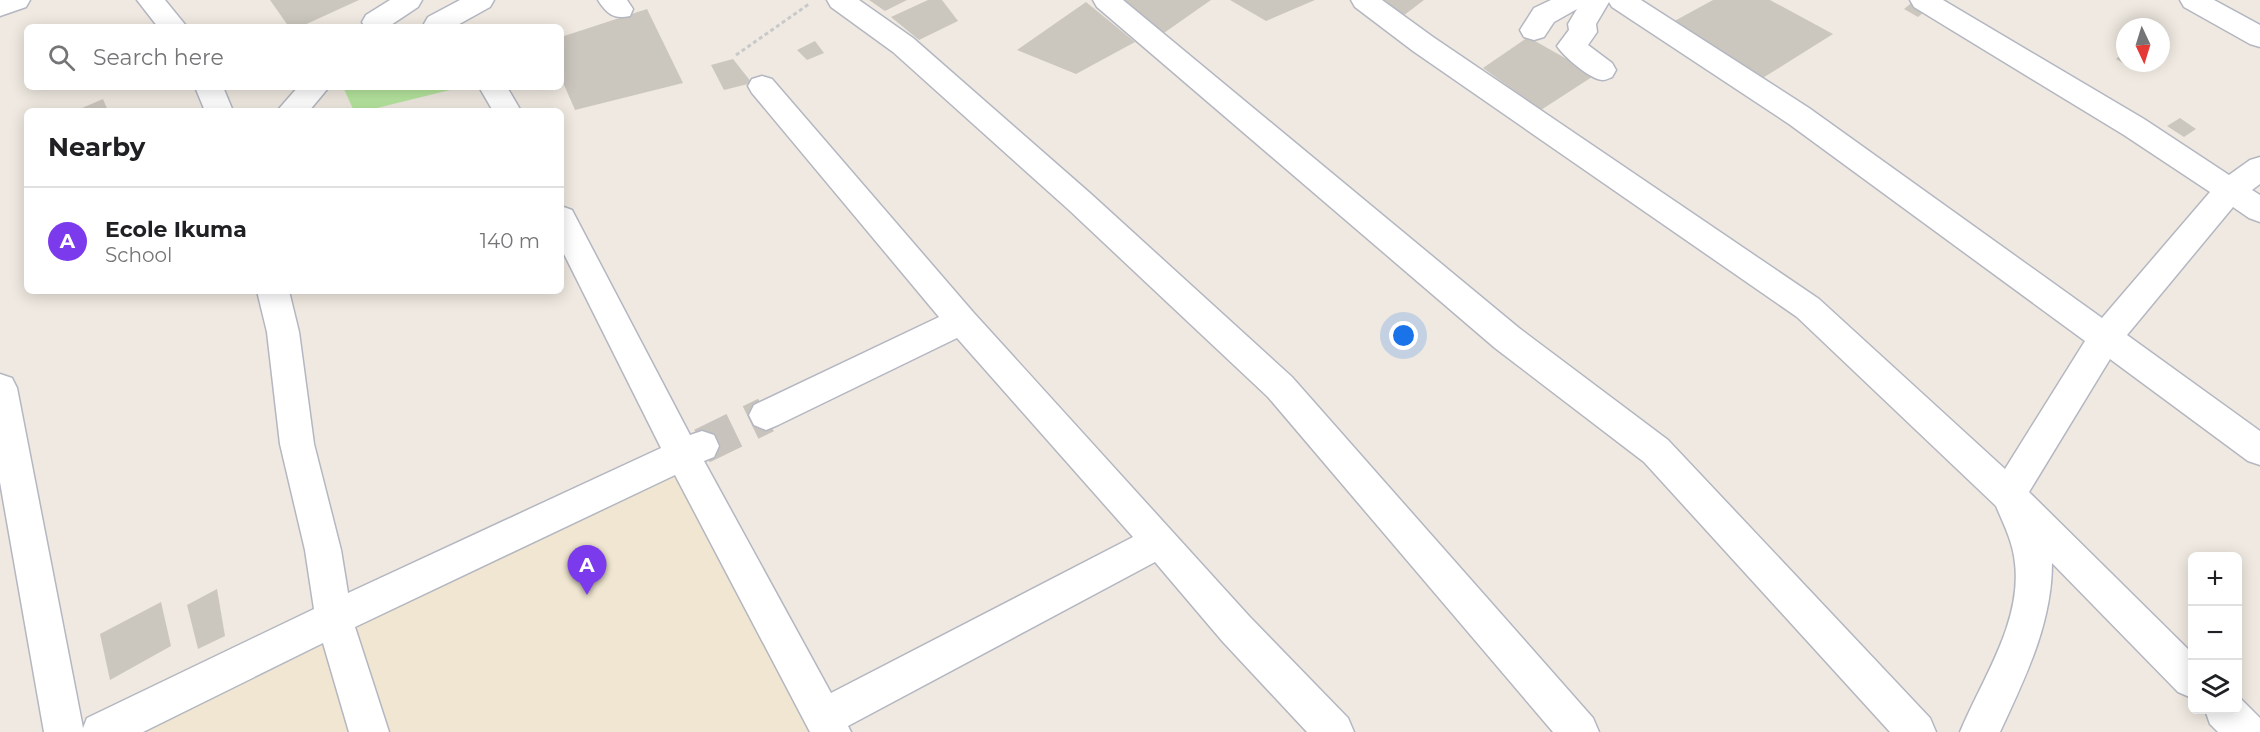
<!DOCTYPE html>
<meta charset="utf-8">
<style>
:root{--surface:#fff;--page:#f2f2f2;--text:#202124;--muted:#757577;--line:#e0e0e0;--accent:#7c3aed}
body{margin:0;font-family:Montserrat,sans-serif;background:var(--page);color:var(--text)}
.controls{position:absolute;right:18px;bottom:18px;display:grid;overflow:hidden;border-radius:9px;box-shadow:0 3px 15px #0003}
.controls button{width:54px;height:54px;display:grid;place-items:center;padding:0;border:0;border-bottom:2px solid var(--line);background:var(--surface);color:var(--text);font:30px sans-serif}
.compass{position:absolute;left:2116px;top:18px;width:54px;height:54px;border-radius:50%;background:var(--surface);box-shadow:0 3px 15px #0003;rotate:176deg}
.you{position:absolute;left:1404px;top:336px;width:21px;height:21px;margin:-15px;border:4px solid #fff;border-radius:50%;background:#1a73e8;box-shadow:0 0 0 9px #1a73e833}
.badge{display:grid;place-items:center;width:39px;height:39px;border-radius:50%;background:var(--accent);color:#fff;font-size:20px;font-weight:700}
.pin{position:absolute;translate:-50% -50px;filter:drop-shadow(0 2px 3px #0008)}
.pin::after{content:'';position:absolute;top:32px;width:21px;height:18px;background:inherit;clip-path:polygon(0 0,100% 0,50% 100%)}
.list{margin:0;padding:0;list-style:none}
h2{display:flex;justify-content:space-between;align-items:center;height:78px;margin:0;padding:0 24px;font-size:26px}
h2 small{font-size:20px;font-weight:400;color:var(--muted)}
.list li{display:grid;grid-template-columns:39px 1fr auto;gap:18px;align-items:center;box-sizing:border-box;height:108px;padding:0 24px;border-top:2px solid var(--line)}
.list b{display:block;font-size:22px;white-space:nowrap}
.list p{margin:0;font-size:20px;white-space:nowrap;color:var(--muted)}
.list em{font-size:20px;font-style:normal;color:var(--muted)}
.icon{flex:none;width:33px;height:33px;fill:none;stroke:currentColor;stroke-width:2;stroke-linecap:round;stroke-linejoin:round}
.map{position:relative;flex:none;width:2260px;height:732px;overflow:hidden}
.search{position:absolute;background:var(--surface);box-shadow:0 3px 15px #0003;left:24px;top:24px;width:540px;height:66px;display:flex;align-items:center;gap:15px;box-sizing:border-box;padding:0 21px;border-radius:9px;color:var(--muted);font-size:22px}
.panel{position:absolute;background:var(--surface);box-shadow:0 3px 15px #0003;left:24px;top:108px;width:540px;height:186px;border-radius:9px}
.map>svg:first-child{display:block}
</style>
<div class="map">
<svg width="2260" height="732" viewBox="0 0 2260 732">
<rect width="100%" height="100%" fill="#efe9e1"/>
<!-- education -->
<path fill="#f0e6d1" d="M692,458L842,732H124Z"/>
<!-- green -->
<path fill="#b6e59e" d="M343,87H462L365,111H354Z"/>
<!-- building -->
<g fill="#cbc7bf">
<path d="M270,0H359L300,27H289Z"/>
<path d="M869,0H907L885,11Z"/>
<path d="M928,0H942L958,21L919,40L891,17Z"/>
<path d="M1119,0H1211L1161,35Z"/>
<path d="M1230,0H1315L1266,21Z"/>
<path d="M1374,0H1424L1399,19Z"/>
<path d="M1713,0H1770L1833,34L1761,79L1669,24Z"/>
<path d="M1915,0H1920L1931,6L1918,17L1904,9Z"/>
<path d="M1086,2L1135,42L1076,74L1017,50Z"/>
<path d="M647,9L683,83L575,110L561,78V37Z"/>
<path d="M1528,37L1595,75L1541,110L1483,68Z"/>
<path d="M815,41L824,53L807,60L797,50Z"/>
<path d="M2125,51V63H2139L2133,69L2116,59Z"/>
<path d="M733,59L752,83L724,90L711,65Z"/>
<path d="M103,99L108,111H75Z"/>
<path d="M2180,118L2196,129L2184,137L2167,126Z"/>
<path d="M217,589L225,636L198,649L187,605Z"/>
<path d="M161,602L171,646L110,680L100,634Z"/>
</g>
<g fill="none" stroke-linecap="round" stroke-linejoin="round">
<!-- minor-tunnel -->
<path stroke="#c8c4bd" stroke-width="36" stroke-dasharray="36 18" stroke-linecap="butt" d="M702,446L766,415"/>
<defs>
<g id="minor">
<path d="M0,0H30L26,7L0,16Z"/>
<path d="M137,0H165L187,27H158Z"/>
<path d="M390,0H422L418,7L388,27H365L362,22L366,15Z"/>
<path d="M460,0H494L490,7L454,27H426L424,24L428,17Z"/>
<path d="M598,0H627L633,9L630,16C614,20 606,13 598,0Z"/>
<path d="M827,0H859L913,38L1091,194L1292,377L1593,718L1599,732H1553L1268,397L1069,210L893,52L831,7Z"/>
<path d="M1093,0H1123L1519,328L1668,440L1930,718L1936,732H1890L1644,462L1495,348L1097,7Z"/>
<path d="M1351,0H1382L1433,37L1819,299L2005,469L2085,341L1789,124L1612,7L1609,2L1596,24L1597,32L1588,45L1612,63L1616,70L1612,77C1609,78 1606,80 1603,80C1591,80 1563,56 1557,46L1569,30L1568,24L1577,9L1554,22L1544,37L1534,40L1524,37L1520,30L1534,8L1551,0H1641L1809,108L2102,318L2210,192L2124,135L1914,7L1910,0H1943L2144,119L2229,175L2250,160L2260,157V184L2252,190L2260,195V222L2249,218L2233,207L2127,335L2260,431V465L2248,461L2110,359L2029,492L2192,653V698L2178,692L2052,563C2052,624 2025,678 2000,732H1960C1982,679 2022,622 2015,563C2013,542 2004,525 1996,506L1797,317L1413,51L1355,7Z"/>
<path d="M2180,0H2214L2260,25V47L2250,44L2184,7Z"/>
<path d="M762,76L772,79L973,312L1249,616L1348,718L1354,732H1307L1223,642L1155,562L848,726L851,732H810L675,475L355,627L389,732H349L323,643L143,732H44L0,482V374L12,378L17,388L83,728L87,718L314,609L305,550L280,444L267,332L257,291H289L299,332L314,444L341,550L348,593L661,448L561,248V206L572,210L690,435L702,431L714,435L719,446L714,457L704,461L831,693L1133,537L957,338L778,425L766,430L754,425L749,415L754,405L939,317L752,93L748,86L752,79Z"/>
<path d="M195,87H223L233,111H205Z"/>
<path d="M298,87H329L309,111H277Z"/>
<path d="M479,87H507L521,111H493Z"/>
<path d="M2238,696L2260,718V732H2218L2210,724L2205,710H2238Z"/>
</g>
</defs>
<!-- minor casing -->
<use href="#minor" stroke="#b4b7c1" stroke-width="3"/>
<!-- path -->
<path stroke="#c9c9c9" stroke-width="3" stroke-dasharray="4 3" stroke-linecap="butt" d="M736,55L809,4"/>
<!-- minor -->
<use href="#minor" fill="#fff" fill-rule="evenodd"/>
</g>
</svg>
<div class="controls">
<button>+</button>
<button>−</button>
<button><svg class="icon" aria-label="layers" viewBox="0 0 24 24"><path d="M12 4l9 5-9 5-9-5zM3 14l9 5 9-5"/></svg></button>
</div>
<svg class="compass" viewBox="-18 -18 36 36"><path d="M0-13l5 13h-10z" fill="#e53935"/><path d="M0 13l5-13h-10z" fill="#757577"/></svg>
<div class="you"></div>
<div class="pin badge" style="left:587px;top:595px">A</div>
<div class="search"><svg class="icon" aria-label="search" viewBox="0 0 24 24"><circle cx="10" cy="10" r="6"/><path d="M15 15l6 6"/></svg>Search here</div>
<section class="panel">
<h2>Nearby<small></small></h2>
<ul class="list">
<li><span class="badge">A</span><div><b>Ecole Ikuma</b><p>School</p></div><em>140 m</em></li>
</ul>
</section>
</div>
